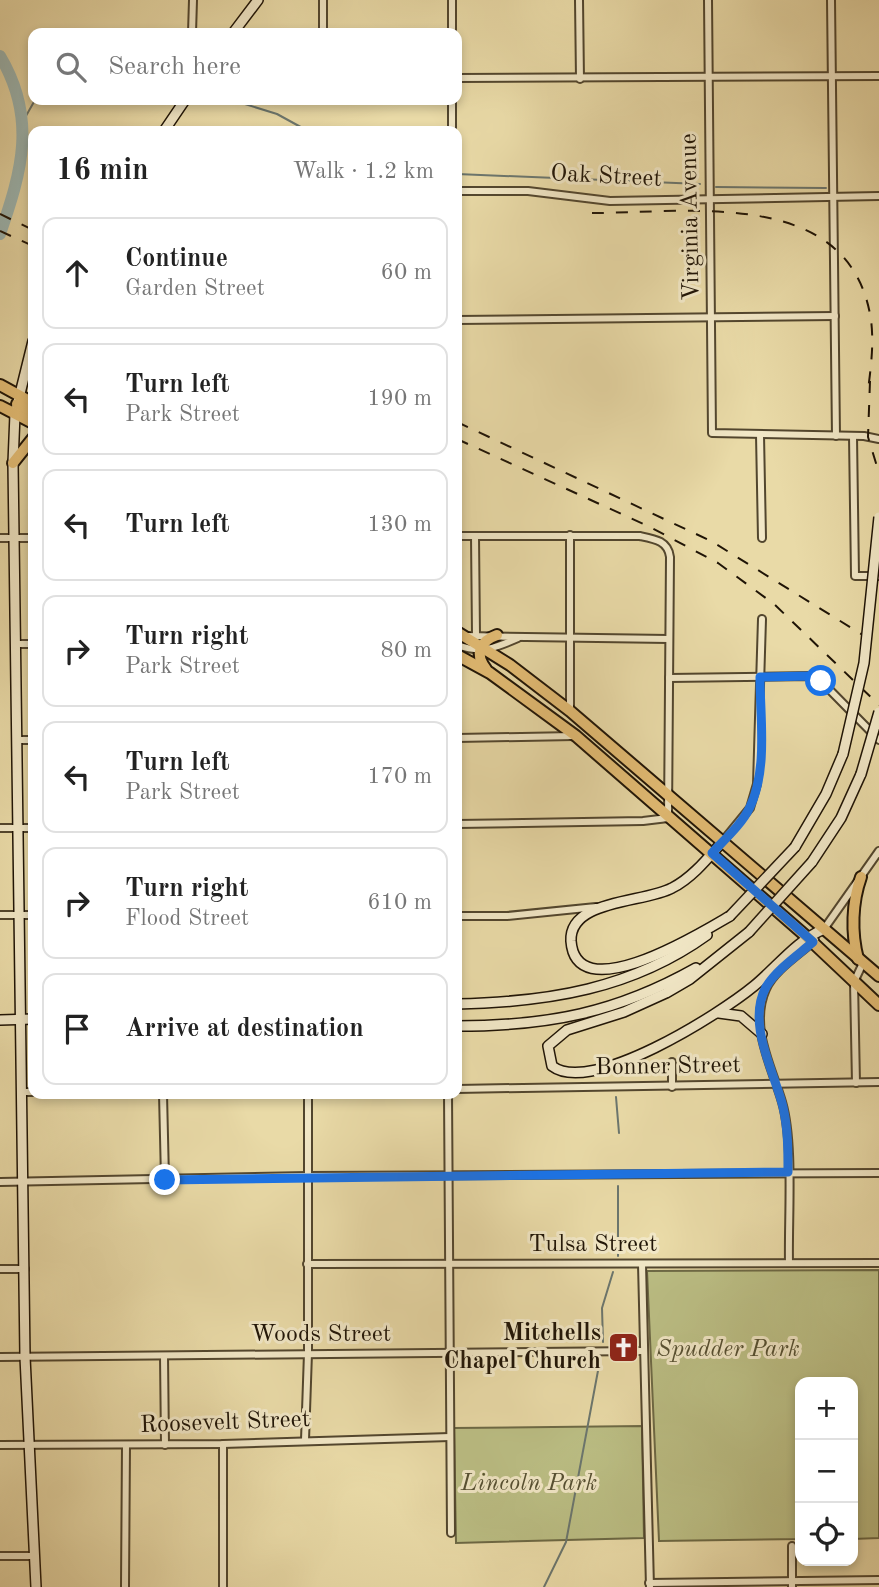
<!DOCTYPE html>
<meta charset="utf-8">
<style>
:root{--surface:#fff;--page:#f2f2f2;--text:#222;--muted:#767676;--line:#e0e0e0}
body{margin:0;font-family:"Old Standard TT",serif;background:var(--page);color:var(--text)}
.controls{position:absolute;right:21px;bottom:21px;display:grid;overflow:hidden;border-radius:14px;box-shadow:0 4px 10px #0003}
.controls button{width:63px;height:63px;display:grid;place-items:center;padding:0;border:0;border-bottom:2px solid var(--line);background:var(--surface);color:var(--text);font:35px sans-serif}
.stop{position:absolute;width:21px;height:21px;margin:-16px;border:5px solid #1a73e8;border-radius:50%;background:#fff}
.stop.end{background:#1a73e8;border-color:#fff;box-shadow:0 2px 7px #0008}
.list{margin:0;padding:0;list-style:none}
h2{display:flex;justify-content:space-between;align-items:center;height:91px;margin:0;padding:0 28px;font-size:30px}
h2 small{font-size:23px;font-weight:400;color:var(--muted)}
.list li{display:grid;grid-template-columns:46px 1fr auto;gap:21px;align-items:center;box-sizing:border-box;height:112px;margin:0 14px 14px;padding:0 14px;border:2px solid var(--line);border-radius:14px}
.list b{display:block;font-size:26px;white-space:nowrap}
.list p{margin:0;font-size:23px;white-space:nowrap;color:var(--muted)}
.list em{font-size:23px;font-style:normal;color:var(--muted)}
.icon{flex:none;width:38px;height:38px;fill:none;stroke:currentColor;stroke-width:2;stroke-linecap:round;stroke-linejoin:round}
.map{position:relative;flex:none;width:879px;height:1587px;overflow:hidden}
.search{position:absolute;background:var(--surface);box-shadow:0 4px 10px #0003;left:28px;top:28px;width:434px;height:77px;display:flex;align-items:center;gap:18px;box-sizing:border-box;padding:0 24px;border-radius:14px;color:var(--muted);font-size:26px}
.panel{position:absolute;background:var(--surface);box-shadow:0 4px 10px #0003;left:28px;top:126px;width:434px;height:973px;border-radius:14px}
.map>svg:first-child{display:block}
</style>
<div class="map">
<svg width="879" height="1587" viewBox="0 0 879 1587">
<rect width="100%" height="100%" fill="#e9daa7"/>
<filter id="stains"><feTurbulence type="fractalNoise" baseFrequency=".00286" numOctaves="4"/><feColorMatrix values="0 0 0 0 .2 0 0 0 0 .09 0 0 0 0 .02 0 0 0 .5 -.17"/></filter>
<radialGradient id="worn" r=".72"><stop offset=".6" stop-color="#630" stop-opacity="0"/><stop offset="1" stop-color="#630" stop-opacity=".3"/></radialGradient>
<!-- park -->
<g fill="#bbbe84" stroke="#6d6945" stroke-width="2">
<path d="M879,1270V1538L853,1539V1382H800V1539L659,1541L647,1271Z"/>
<path d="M642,1426L644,1538L456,1543L454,1428Z"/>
</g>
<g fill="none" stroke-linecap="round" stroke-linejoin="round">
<!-- stream -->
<g stroke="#6b766e" stroke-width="2">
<path d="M232,100L277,114L308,131"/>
<path d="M22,123L35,100"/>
<path d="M457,174L700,184"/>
<path d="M716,187L826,188"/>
<path d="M616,1097L619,1133"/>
<path d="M618,1256V1186"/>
<path d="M603,1342L602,1308L613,1272"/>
<path d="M544,1587L566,1542L600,1360"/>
</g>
<!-- river -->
<path stroke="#9db8b4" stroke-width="12" d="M0,56C37,118 22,171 0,234"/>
<defs>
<g id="street">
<path d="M323,0V33"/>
<path d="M579,0L580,79"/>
<path d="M708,0L712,433L864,436L879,439"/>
<path d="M831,0L836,436"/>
<path d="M192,33L193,0"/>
<path d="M452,33V0"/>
<path d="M457,78L879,76"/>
<path d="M452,100V131"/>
<path d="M457,191H528L610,201L879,196"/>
<path d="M457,320L835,316"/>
<path d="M760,435L762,538"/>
<path d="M853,436L855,576H879"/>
<path d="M457,536H640C655,539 668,541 670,557L668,818L643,821L457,824"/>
<path d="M475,536L476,635"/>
<path d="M0,538H33"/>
<path d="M465,636L669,639"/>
<path d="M17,644H33"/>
<path d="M457,645C482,654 495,648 518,638"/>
<path d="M669,678L811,676L821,681L879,740"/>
<path d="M570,711V535"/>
<path d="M457,738L574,736"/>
<path d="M17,740H33"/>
<path d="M0,828H33"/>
<path d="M723,841L750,808L757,784L762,619"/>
<path d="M0,915H33"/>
<path d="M457,916H507L596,907"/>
<path d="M824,929L879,851"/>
<path d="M672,1062V1087"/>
<path d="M856,1083L854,982L863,963"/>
<path d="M457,1089L879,1082"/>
<path d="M24,1092H33"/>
<path d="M163,1094L165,1179"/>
<path d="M448,1094L451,1533"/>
<path d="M0,1182L308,1176L879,1173"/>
<path d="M789,1263C788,1218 794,1143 782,1102C772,1067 749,1027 766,989C774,970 800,954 815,940"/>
<path d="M307,1264L879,1263"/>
<path d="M642,1264L650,1587"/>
<path d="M0,1269H25"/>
<path d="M164,1356L165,1445"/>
<path d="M0,1357L642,1351"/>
<path d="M305,1440L308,1353V1094"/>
<path d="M223,1444V1587"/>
<path d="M0,1445L223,1444L450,1437"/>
<path d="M0,1556H35"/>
<path d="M649,1583L879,1580"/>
<path d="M125,1587L126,1445"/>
<path d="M792,1587V1546"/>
</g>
<g id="secondary">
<path d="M233,33L258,0"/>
<path d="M164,131L185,100"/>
<path d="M33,341L15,414L13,463L25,1357L36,1587"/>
<path d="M723,841C708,858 692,878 672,888C645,903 569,899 571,941C576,1011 704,931 730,916"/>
<path d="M795,847L826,794L843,754"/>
<path d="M812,862L841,818L861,774"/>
<path d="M749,932L690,979L666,993L624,1012L567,1030L548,1046L552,1066C591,1096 720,1014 754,986C777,967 796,941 824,929"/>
<path d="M457,1004C548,1002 632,989 707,935"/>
<path d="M719,1013L741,1016L762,1034"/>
<path d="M0,1020L33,1019"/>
<path d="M457,1026C548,1026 616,1013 696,968"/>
</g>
<g id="primary">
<path d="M0,385L33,403"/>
<path d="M17,404L33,413"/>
<path d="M0,406L33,423"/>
<path d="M13,463L33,438"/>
<path d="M457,632L510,665L570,711L879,976"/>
<path d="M457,655L490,673L576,736L807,937L879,1005"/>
<path d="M486,669C474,654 480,641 497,635"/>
<path d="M858,959C851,933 852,902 861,877"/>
</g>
</defs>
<!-- street casing -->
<use href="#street" stroke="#52462e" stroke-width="10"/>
<!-- secondary casing -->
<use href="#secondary" stroke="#1f1406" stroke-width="12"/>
<!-- primary casing -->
<use href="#primary" stroke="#1f1406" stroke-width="14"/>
<!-- street -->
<use href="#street" stroke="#f1e7c6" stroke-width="6"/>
<!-- secondary -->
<use href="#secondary" stroke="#f1e7c6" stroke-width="9"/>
<!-- primary -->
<use href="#primary" stroke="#e4bd74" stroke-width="10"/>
<!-- rail -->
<g stroke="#1f1406" stroke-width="2" stroke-dasharray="12 12" stroke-linecap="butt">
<path d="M592,213C689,213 851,186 871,320C874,343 871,367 868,390"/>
<path d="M0,214L33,230"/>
<path d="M0,231L33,246"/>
<path d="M870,381L868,437L879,473"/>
<path d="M457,422L711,541L879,645"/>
<path d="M457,439L650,527L718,563L774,604L879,705"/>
</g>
<defs>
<g id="secondary-bridge">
<path d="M843,754L864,663L879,517"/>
<path d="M861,774L879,712"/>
<path d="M730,916L795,847"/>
<path d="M749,932L812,862"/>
</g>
</defs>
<!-- secondary-bridge casing -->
<use href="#secondary-bridge" stroke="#1f1406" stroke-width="12" stroke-linecap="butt"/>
<!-- secondary-bridge -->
<use href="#secondary-bridge" stroke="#f1e7c6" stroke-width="9"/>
</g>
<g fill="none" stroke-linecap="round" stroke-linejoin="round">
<!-- route -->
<path stroke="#1a73e8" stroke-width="9" d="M165,1180L788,1172C788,1150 788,1129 783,1107C775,1073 746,1024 766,987C776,970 798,955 813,942L712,853C725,839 742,824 750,807C768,769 760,717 760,677L811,676L821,681"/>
</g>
<!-- icons -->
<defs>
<symbol id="church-square" viewBox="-11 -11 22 22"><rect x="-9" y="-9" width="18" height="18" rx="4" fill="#8f2418" stroke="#f1e7c6"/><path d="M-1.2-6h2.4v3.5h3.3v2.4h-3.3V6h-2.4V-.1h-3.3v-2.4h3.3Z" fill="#fff"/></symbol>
</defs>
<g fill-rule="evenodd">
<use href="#church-square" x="606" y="1330" width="35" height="35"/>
</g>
<g text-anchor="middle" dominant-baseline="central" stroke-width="6" stroke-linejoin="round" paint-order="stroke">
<!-- street labels -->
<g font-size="24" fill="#1f1406" stroke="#f1e7c6">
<text transform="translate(606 177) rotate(3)">Oak Street</text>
<text transform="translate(691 217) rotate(-91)">Virginia Avenue</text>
<text transform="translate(668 1067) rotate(-1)">Bonner Street</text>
<text x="593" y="1245">Tulsa Street</text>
<text x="321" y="1335">Woods Street</text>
<text transform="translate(225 1423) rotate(-2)">Roosevelt Street</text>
</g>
<!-- poi labels -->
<g font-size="24" font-weight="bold" fill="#1f1406" stroke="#f1e7c6" text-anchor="end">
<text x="601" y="1334">Mitchells<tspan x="601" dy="28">Chapel Church</tspan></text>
</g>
<!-- park labels -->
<g font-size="24" font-style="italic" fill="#565032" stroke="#f1e7c6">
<text x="728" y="1350">Spudder Park</text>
<text x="529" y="1484">Lincoln Park</text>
</g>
</g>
<rect width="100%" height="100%" filter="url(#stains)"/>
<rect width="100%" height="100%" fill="url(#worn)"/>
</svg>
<div class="controls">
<button>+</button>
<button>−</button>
<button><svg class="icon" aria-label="locate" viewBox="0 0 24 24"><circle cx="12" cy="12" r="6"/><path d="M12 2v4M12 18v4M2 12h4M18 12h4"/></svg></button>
</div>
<div class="stop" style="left:821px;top:681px"></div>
<div class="stop end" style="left:165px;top:1180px"></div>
<div class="search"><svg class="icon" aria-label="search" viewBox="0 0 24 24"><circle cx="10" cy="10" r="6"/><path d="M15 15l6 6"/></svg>Search here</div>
<section class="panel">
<h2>16 min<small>Walk · 1.2 km</small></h2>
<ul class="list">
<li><svg class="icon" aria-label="ahead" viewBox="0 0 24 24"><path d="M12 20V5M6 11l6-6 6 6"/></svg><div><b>Continue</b><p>Garden Street</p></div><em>60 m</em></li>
<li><svg class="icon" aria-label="left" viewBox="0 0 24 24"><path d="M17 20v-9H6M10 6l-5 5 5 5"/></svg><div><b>Turn left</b><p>Park Street</p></div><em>190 m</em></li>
<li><svg class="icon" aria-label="left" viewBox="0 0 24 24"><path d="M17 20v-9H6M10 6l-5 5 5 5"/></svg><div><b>Turn left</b></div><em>130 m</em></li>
<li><svg class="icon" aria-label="right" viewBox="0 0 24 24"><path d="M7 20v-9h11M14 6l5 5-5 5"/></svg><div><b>Turn right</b><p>Park Street</p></div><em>80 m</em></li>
<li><svg class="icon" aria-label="left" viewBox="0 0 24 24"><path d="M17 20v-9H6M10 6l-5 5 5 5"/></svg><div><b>Turn left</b><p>Park Street</p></div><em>170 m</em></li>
<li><svg class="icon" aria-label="right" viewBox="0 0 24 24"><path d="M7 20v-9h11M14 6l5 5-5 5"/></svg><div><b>Turn right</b><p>Flood Street</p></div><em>610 m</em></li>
<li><svg class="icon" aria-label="arrive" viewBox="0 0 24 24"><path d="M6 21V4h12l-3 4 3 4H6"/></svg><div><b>Arrive at destination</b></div></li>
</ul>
</section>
</div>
